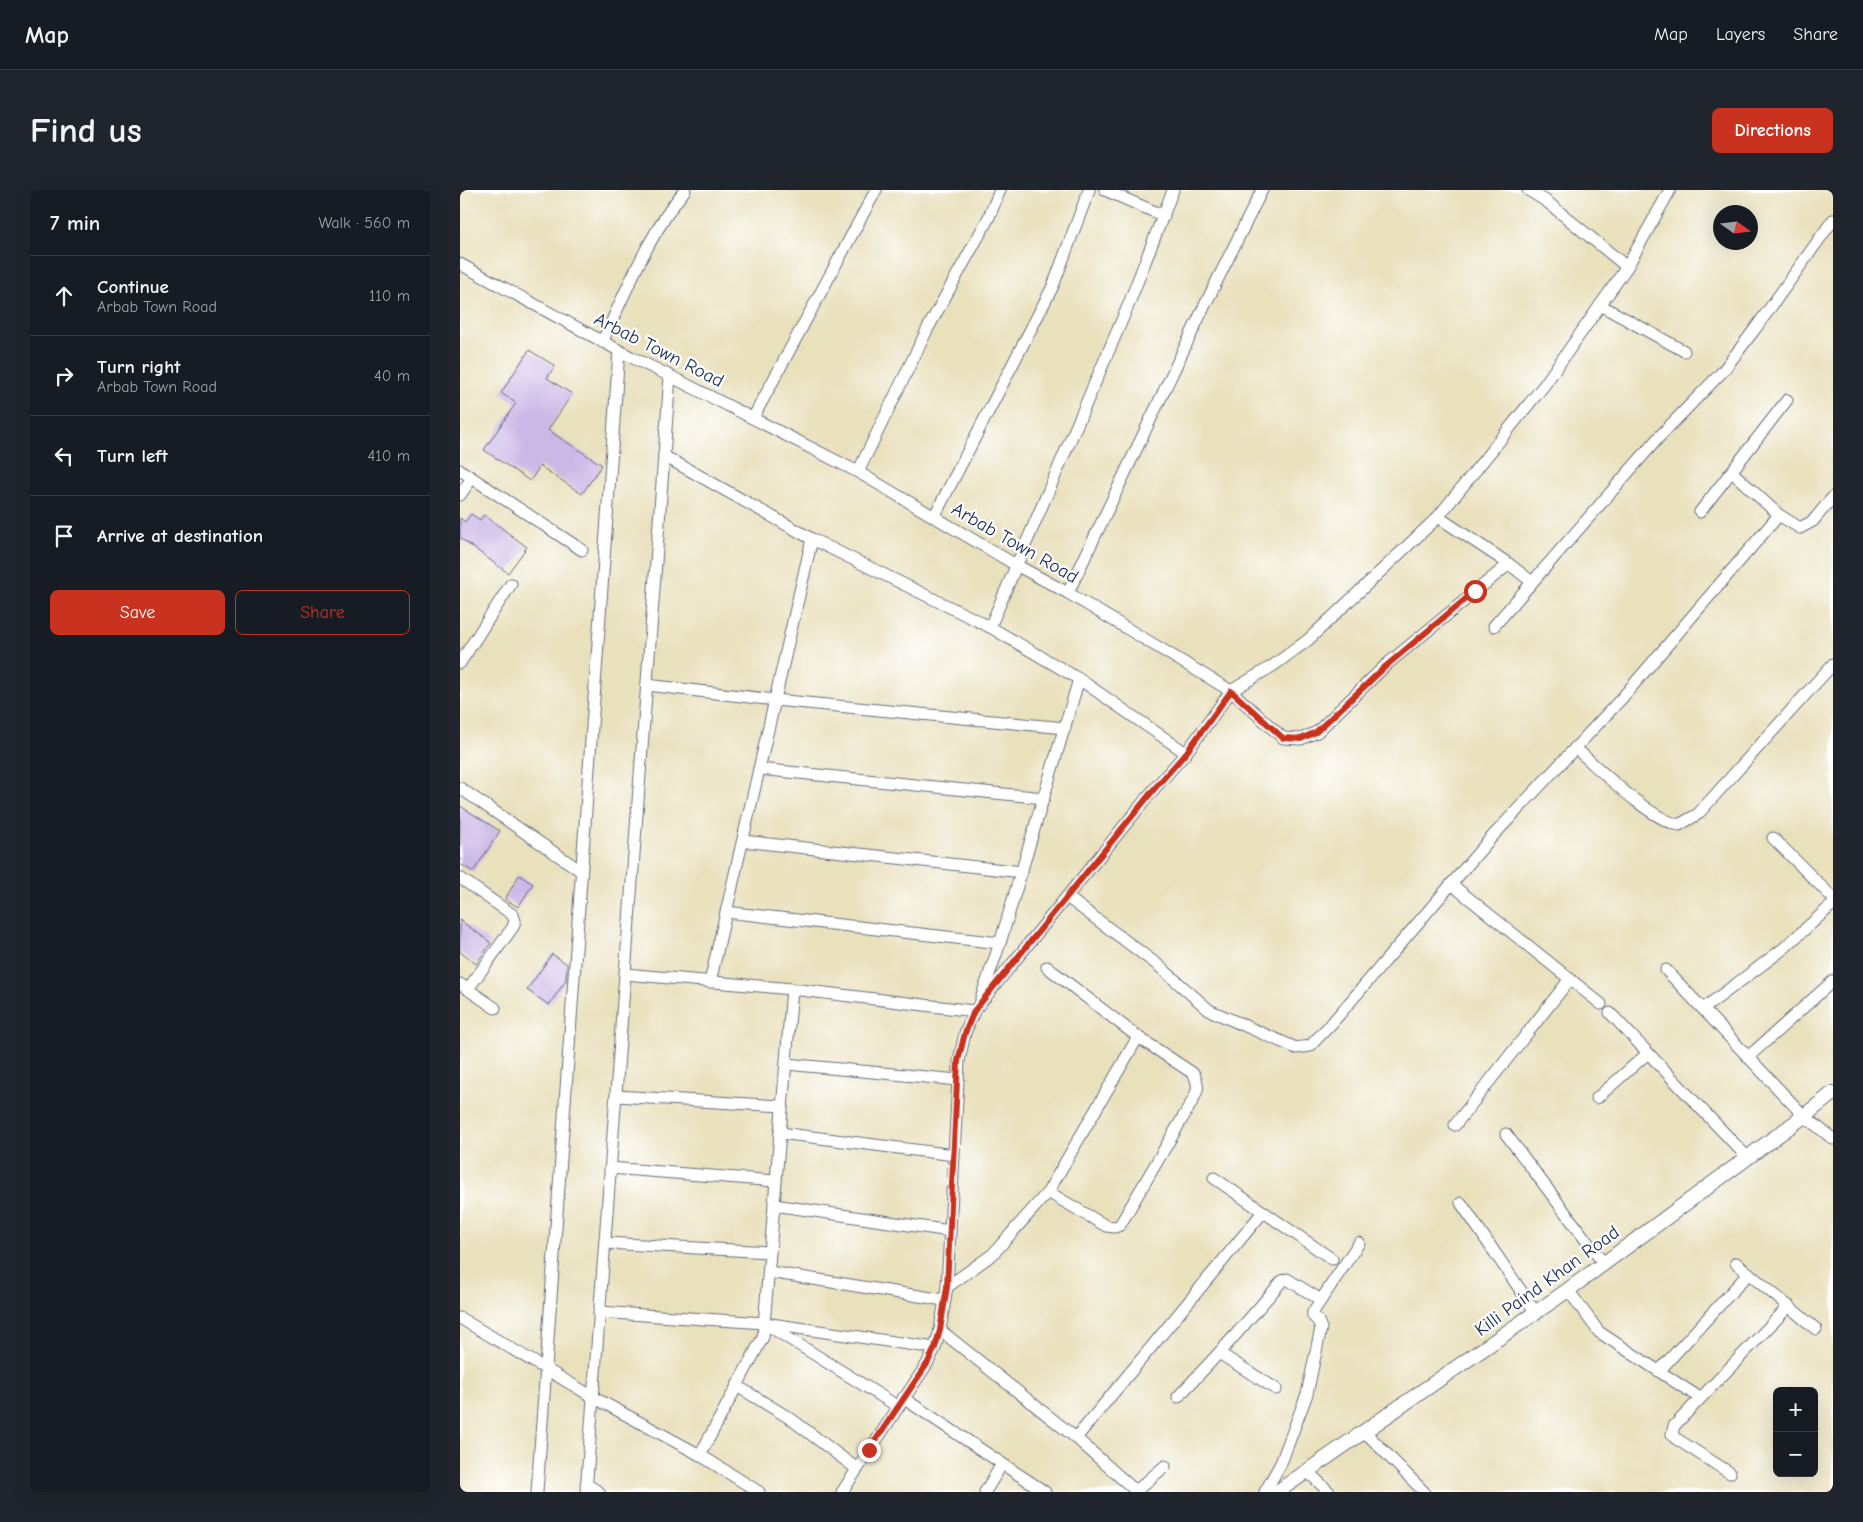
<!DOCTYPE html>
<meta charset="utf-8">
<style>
:root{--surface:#171b24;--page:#20242c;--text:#f1f3f6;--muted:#9ea1a6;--line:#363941;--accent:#c8321e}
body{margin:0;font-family:"Comic Neue",sans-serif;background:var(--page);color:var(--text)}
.controls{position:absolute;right:15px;bottom:15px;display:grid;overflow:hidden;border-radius:8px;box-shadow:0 5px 20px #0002}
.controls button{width:45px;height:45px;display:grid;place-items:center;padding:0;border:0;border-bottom:1px solid var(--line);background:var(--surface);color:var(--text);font:25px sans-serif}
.compass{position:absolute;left:1253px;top:15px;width:45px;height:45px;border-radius:50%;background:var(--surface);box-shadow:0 5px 20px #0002;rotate:104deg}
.stop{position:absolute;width:15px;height:15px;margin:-11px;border:4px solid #c8321e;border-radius:50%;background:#fff}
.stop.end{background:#c8321e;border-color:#fff;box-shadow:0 1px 5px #0008}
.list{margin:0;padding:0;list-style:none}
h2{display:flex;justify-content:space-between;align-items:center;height:65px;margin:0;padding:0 20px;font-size:21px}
h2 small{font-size:16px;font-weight:400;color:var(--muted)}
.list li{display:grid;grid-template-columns:32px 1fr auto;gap:15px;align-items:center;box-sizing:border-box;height:80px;padding:0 20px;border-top:1px solid var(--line)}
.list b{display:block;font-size:19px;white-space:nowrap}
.list p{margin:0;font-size:16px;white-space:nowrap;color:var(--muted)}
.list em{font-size:16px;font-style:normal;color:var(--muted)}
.actions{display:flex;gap:10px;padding:15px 20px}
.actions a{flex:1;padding:11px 0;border:1px solid var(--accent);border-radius:8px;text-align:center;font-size:18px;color:var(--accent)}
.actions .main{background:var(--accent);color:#fff}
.icon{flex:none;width:28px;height:28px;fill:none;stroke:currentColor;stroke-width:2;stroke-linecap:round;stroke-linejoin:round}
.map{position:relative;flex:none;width:1373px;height:1302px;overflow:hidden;border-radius:8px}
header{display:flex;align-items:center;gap:30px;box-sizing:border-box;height:70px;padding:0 25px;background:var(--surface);border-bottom:1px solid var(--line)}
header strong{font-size:24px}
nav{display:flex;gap:28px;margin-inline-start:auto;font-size:18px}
.intro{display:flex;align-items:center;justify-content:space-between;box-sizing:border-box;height:120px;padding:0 30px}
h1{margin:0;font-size:35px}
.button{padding:12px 22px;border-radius:8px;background:var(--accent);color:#fff;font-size:18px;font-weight:700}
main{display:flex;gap:30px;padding:0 30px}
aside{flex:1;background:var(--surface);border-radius:8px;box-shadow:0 5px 20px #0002}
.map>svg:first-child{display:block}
</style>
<header>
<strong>Map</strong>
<nav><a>Map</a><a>Layers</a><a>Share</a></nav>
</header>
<div class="intro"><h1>Find us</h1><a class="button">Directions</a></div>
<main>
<aside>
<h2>7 min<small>Walk · 560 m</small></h2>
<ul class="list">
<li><svg class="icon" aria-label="ahead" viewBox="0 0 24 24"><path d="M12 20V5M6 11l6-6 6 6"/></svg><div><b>Continue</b><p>Arbab Town Road</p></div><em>110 m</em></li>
<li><svg class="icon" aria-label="right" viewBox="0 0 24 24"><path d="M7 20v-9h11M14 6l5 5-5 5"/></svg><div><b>Turn right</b><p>Arbab Town Road</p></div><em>40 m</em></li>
<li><svg class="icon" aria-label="left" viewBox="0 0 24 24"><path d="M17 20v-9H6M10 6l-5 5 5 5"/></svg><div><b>Turn left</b></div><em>410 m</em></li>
<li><svg class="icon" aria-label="arrive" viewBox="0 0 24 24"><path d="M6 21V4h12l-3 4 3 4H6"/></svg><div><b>Arrive at destination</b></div></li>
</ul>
<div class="actions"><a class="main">Save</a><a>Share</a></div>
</aside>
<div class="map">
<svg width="1373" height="1302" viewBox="0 0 1373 1302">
<rect width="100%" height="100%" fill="#fff"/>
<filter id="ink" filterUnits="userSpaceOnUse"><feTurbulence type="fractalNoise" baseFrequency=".02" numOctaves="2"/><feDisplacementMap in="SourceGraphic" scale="10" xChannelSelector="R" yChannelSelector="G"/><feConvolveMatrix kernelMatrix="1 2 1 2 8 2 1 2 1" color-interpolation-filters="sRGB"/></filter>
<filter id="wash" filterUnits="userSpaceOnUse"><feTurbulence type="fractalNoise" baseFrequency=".0096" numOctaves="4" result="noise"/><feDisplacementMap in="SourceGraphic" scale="20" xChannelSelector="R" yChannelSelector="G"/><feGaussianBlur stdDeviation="1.12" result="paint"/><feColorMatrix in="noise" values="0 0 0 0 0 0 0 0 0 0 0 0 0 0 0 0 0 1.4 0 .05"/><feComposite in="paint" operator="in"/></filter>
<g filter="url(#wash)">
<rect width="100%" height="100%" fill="#e9e0bc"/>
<g id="blocks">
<!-- building -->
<g fill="#ccb8e7">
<path d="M69,160L95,176L87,188L112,204L88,240L142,275L122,304L80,276L70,291L24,260L56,213L41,203Z"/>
<path d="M11,324L20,330L24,325L67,357L48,383L0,348V328L5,332Z"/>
<path d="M0,616L40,641L13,682L0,674Z"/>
<path d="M59,685L73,694L58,717L45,709Z"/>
<path d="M0,730L31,753L16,774L0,762Z"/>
<path d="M92,764L107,774L106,790L89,815L67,800Z"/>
</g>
</g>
</g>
<g filter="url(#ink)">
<use href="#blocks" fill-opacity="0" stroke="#636d7f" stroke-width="1"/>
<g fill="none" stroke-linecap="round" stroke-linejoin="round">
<defs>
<g id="minor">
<path d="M645,0L704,26"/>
<path d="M1068,0L1086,11L1167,77"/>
<path d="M0,74L171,167L210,186L398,282L556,375L608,403L771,501L823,548L841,549L857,542L926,475L1049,374"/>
<path d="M1140,115L1224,161"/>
<path d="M142,152C167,100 188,45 225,0"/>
<path d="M293,228L416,0"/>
<path d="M204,266L352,349L530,437L619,489L726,563"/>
<path d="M0,280L122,360"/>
<path d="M398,282L468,138L529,27L540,0"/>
<path d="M1272,282L1319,325"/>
<path d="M0,305L12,288"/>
<path d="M1240,322L1327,210"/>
<path d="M474,327L593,96L629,0"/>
<path d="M978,327L1049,374L1072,392"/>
<path d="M608,403L743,119L802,0"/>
<path d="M1034,436L1199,247L1263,181L1295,139L1373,30"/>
<path d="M530,437L668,116L713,0"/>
<path d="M0,473L51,394"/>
<path d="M187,495L315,510L605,538"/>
<path d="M1115,558C1140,579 1189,629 1219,635L1238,624L1373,474"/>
<path d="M299,579L584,608"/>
<path d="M0,598L121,681"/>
<path d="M1313,648L1373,708"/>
<path d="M283,651L562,682"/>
<path d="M0,688L53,725L55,731L53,737L8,799"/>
<path d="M991,694L1141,814"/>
<path d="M607,707L699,776L749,820L836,858L850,856L872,833L1030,649L1162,508L1319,325L1340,338L1353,331L1373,307"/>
<path d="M266,722L540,753"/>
<path d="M587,777L678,847L734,884C741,899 736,904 729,917L660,1035L655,1037L646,1036L588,1002"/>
<path d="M1206,780L1344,926L1373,949"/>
<path d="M165,784L332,799L514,821"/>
<path d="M250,792L352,349"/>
<path d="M0,794L35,818"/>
<path d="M521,808L540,753L619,489"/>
<path d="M1243,819L1323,759L1373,714"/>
<path d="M1150,823L1288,968"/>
<path d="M1288,867L1373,791"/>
<path d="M326,874L498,890"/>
<path d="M156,906L322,916"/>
<path d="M1137,908L1188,863"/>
<path d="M995,935L1110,789"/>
<path d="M320,943L494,965"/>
<path d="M1046,944L1144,1074"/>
<path d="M150,978L316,991"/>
<path d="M754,988L872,1069"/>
<path d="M1001,1013L1076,1123"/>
<path d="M314,1015L490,1041"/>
<path d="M145,1053L310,1062"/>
<path d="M1276,1073L1356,1139"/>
<path d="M309,1082L484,1110"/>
<path d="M487,1097L533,1064L588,1002L678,847"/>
<path d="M1108,1100L1139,1142L1240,1208"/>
<path d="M139,1122L304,1133L475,1158"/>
<path d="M0,1128L133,1207L240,1265L299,1302"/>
<path d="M309,1136L437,1216"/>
<path d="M480,1140L616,1248L677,1302"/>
<path d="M759,1163L816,1199"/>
<path d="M1199,1181L1289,1083"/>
<path d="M277,1196L331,1229L397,1279"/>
<path d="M718,1207L771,1150L822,1091L827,1089L861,1110"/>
<path d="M443,1208L585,1302"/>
<path d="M905,1242L964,1302"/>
<path d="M616,1248L803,1022"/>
<path d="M240,1265L303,1147L332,799"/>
<path d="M848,1282L869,1302"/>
<path d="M1270,1283L1215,1248L1212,1244L1214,1236L1329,1116"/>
<path d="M126,1294L139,1302"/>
<path d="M676,1301L705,1276"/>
<path d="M77,1302L159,161"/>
<path d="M126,1302L210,186"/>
<path d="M382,1302L467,1174L475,1158L480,1140L487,1097L499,871L505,843L514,821L695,598L726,563L771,501L814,475L848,450L978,327L1085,194L1167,77L1210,0"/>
<path d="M525,1302L542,1274"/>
<path d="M805,1302L821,1273L847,1204L861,1138L858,1131L853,1126V1122L899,1053"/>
</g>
<path id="tertiary" d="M817,1302L1108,1100L1344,926L1373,903"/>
</defs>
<!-- minor casing -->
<use href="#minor" stroke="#636d7f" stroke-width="13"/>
<!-- tertiary casing -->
<use href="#tertiary" stroke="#636d7f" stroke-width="16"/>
<!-- minor -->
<use href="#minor" stroke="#fff" stroke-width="11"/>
<!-- tertiary -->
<use href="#tertiary" stroke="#fff" stroke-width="14"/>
</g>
</g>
<g fill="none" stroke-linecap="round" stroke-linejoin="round" filter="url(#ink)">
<!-- route -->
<path stroke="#c8321e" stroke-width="6" d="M409,1260L467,1174L475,1158L480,1140L487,1097L498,871L505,843L514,821L695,598L726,563L771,501L823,548L841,549L856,542L926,476L1015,401"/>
</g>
<g text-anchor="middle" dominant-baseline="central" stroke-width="4.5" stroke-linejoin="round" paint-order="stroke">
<!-- street labels -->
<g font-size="19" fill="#1b2f5e" stroke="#fff">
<text transform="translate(199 160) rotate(27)">Arbab Town Road</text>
<text transform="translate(555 353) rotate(30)">Arbab Town Road</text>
<text transform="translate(1087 1091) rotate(-36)">Killi Paind Khan Road</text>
</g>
</g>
</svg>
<div class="controls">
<button>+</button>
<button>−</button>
</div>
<svg class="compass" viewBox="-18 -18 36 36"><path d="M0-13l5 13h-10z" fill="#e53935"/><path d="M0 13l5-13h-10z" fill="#9ea1a6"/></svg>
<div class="stop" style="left:1015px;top:401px"></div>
<div class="stop end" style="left:409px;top:1260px"></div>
</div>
</main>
